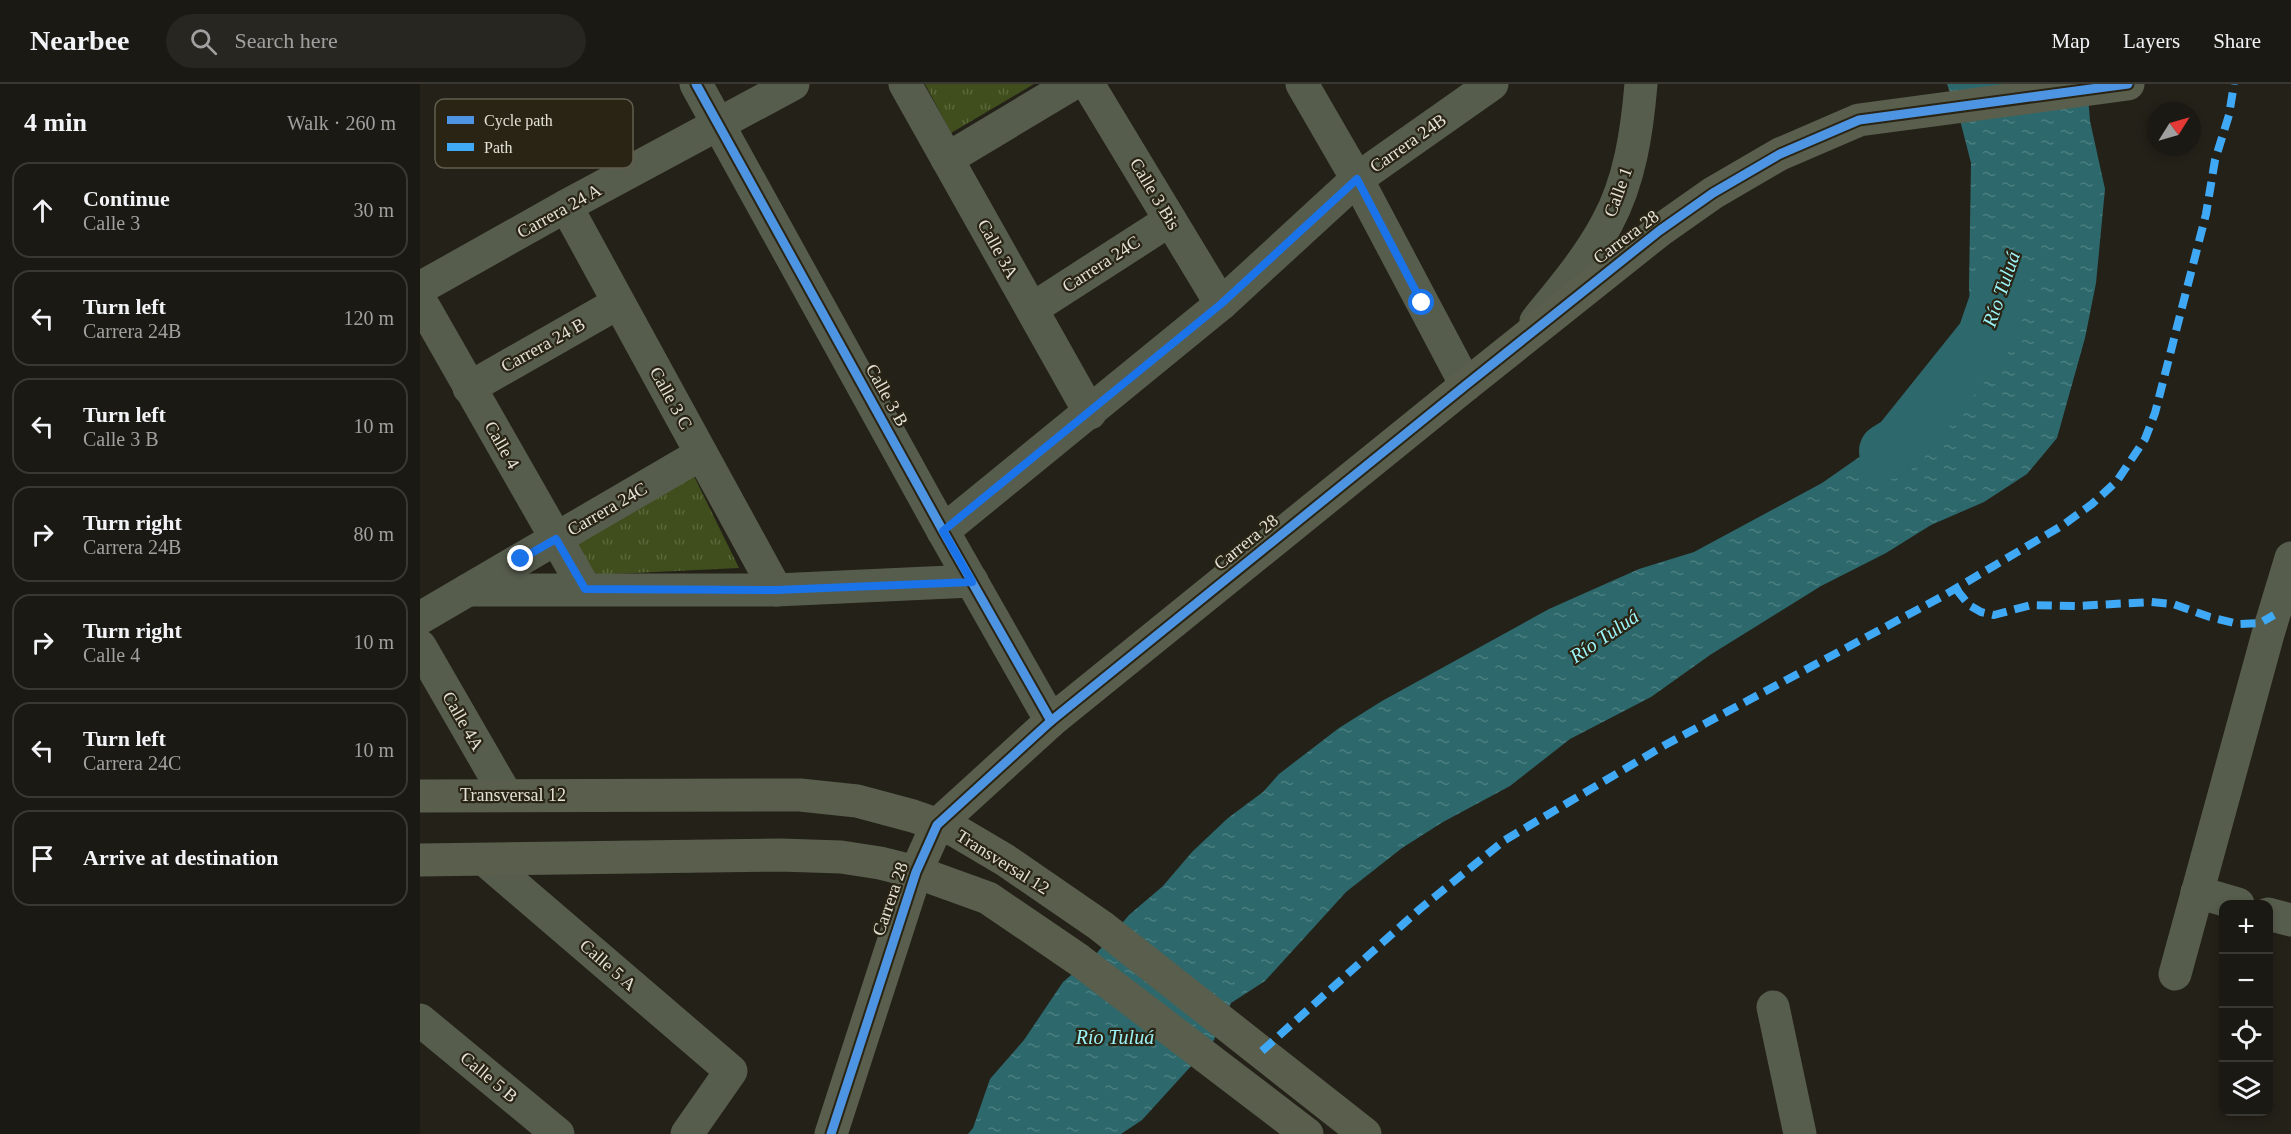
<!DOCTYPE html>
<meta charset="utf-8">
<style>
:root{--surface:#1b1913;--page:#282621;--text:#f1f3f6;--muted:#a0a0a0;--line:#393833}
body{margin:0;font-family:Georgia,serif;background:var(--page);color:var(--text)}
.controls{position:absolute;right:18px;bottom:18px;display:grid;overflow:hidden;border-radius:12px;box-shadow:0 3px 9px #0003}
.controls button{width:54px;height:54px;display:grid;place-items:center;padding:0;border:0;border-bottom:2px solid var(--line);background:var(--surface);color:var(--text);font:30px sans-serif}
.compass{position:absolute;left:1727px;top:18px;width:54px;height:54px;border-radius:50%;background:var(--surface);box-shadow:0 3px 9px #0003;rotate:53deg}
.stop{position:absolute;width:18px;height:18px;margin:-14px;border:4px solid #1a73e8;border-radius:50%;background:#fff}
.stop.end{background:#1a73e8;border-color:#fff;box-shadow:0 2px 6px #0008}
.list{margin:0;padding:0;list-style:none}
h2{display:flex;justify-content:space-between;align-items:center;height:78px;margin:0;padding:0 24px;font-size:26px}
h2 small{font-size:20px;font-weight:400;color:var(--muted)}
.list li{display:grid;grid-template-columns:39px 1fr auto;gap:18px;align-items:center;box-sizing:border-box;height:96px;margin:0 12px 12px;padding:0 12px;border:2px solid var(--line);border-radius:18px}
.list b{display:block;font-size:22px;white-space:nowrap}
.list p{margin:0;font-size:20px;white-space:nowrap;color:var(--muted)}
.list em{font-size:20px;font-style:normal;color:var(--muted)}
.icon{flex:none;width:33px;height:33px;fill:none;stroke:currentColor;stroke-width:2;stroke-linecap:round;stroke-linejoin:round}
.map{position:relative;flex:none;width:1871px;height:1050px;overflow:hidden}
header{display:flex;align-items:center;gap:36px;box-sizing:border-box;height:84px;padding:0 30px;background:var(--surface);border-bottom:2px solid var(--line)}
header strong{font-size:28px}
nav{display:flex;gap:33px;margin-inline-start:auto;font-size:21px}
.search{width:420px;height:54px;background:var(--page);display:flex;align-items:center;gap:15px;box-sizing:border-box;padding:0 21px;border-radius:33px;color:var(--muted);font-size:22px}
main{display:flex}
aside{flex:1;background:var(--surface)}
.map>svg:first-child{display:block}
</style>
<header>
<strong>Nearbee</strong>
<div class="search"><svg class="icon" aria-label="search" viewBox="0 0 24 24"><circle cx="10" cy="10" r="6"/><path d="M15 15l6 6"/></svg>Search here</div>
<nav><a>Map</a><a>Layers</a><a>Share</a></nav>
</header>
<main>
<aside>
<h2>4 min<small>Walk · 260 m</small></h2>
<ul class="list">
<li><svg class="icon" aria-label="ahead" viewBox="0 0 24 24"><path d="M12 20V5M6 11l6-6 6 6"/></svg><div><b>Continue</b><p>Calle 3</p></div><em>30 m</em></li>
<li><svg class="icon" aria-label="left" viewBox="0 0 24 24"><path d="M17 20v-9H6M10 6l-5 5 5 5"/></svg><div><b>Turn left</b><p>Carrera 24B</p></div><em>120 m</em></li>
<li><svg class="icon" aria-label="left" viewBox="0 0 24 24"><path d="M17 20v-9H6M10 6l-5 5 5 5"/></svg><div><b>Turn left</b><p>Calle 3 B</p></div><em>10 m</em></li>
<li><svg class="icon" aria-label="right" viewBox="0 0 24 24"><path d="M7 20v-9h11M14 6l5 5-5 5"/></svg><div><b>Turn right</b><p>Carrera 24B</p></div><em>80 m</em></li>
<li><svg class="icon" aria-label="right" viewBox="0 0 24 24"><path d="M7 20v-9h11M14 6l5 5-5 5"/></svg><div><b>Turn right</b><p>Calle 4</p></div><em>10 m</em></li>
<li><svg class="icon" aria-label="left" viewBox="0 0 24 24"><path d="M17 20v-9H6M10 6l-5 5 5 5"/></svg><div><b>Turn left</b><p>Carrera 24C</p></div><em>10 m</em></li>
<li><svg class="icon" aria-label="arrive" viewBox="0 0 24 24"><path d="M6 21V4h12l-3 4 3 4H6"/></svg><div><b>Arrive at destination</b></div></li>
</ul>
</aside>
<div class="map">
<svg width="1871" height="1050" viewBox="0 0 1871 1050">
<defs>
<pattern id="park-tufts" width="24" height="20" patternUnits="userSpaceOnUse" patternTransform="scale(1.5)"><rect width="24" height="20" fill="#3f4e1c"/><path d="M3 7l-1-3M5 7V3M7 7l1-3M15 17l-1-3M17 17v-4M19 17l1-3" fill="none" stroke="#5b673c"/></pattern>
<pattern id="water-ripples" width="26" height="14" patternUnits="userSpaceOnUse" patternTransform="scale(1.5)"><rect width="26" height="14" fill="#2d696c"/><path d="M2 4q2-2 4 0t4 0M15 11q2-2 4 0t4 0" fill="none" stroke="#4b7e80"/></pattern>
</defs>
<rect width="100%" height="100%" fill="#242119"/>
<!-- park -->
<g fill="url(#park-tufts)">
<path d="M505,0H614L531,49Z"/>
<path d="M272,388L319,484L172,491L152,459Z"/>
</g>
<!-- water -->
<path fill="url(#water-ripples)" d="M1527,0H1667L1670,37L1685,105L1676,199L1665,254L1637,354L1607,390L1564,418L1511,441L1466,469L1401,502L1290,571L1231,613L1150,655L1090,702L1023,738L982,764L926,808L845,897L811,919L793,958L722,1036L701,1050H548L553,1044L570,995L604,956L643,898L676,870L709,831L743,802L772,768L808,734L843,708L859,690L919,644L962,617L1129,525L1219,485L1274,468L1402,399L1448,367L1545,291L1553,263L1549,203L1551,79L1540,36Z"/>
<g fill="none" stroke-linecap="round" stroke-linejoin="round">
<!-- river -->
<path stroke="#2d696c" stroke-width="56" d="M1467,367L1480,359L1565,253L1583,201"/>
<!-- street -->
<g stroke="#575d4d" stroke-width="33">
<path d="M276,0L523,447L631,637"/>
<path d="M485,0L670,329"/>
<path d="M668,0L801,220"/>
<path d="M882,0L937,95L1046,301"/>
<path d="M527,75L652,0"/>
<path d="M146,122L356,506"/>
<path d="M0,204L146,122L373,0"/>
<path d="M0,216L165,505"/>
<path d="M612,225L750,136"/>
<path d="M1116,237C1141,206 1168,175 1187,139C1210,97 1217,47 1221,0"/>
<path d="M49,304L198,219"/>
<path d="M523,447L801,220L937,95L1072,0"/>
<path d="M48,506H356L552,497"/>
<path d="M0,534L281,370"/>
<path d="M0,562L86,711"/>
<path d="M65,776L311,987L267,1050"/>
<path d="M1777,808L1818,820"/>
<path d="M1848,830L1871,836"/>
<path d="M1755,890L1848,550L1871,474"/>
<path d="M1353,923L1380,1050"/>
<path d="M0,936L138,1050"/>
</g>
<!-- secondary -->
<g stroke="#595f4c" stroke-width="33">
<path d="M0,712L380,711L437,717L493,732L536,747L585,776L681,842L945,1050"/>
<path d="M0,776L360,771L421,773L460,779L496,788L568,814L659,876L887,1050"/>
<path d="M411,1050L496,788L517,741L631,637L1046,301L1239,147L1293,109L1360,70L1439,36L1708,0"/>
</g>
<!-- quiet -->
<g stroke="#3fa9f5" stroke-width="8" stroke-dasharray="15 8" stroke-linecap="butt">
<path d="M1536,505L1549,521L1561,528L1574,531L1611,521L1656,522L1731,518L1753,520L1790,533L1818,540L1840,539L1854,531"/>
<path d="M842,967L1001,824L1085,756L1245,661L1523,512L1643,441L1672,420L1697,397L1725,355L1735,329L1786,130L1795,76L1809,31L1814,0"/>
</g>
<defs>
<g id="cycleway">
<path d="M276,0L523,447L631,637"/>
<path d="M411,1050L496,788L517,741L631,637L1046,301L1239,147L1293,109L1360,70L1439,36L1708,0"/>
</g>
</defs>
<!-- cycleway casing -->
<use href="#cycleway" stroke="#292414" stroke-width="13"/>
<!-- cycleway -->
<use href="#cycleway" stroke="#4d94e3" stroke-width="9"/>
</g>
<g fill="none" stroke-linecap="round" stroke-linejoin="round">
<!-- route -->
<path stroke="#1a73e8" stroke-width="8" d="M101,475L136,455L165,505L356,506L552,498L523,447L801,220L937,95L1002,219"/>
</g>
<g text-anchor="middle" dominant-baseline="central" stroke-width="4.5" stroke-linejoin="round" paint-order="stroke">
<!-- street labels -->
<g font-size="18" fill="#e4e1d6" stroke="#292414">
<text transform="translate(988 59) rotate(-35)">Carrera 24B</text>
<text transform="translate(1198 108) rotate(-70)">Calle 1</text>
<text transform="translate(735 110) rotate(59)">Calle 3 Bis</text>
<text transform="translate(139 127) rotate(-29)">Carrera 24 A</text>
<text transform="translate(1206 153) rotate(-37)">Carrera 28</text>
<text transform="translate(578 165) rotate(61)">Calle 3A</text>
<text transform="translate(681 180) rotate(-33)">Carrera 24C</text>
<text transform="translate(123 261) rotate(-29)">Carrera 24 B</text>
<text transform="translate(467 311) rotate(61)">Calle 3 B</text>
<text transform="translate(251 314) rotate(61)">Calle 3 C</text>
<text transform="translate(82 361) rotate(60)">Calle 4</text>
<text transform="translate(187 425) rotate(-30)">Carrera 24C</text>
<text transform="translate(826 458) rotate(-39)">Carrera 28</text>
<text transform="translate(43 637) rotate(60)">Calle 4A</text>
<text x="93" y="711">Transversal 12</text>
<text transform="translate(583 778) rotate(32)">Transversal 12</text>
<text transform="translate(470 815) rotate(-71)">Carrera 28</text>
<text transform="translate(188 881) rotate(41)">Calle 5 A</text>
<text transform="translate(69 993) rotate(40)">Calle 5 B</text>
</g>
<!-- water labels -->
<g font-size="20" font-style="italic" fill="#9bf3f8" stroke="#292414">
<text transform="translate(1581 205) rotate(-71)">Río Tuluá</text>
<text transform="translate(1184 552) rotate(-34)">Río Tuluá</text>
<text x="695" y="953">Río Tuluá</text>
</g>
</g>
<!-- legend -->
<rect x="15" y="15" width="198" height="69" rx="9" fill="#292414" stroke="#615d4e" stroke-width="1.5"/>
<rect x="27" y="32" width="27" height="8" fill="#4d94e3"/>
<rect x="27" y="59" width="27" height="8" fill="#3fa9f5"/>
<g font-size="16" fill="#e4e1d6">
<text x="64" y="42">Cycle path</text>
<text x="64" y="69">Path</text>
</g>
</svg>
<div class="controls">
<button>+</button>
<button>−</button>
<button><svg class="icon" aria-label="locate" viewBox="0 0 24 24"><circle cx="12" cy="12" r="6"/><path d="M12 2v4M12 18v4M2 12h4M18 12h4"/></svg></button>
<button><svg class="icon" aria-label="layers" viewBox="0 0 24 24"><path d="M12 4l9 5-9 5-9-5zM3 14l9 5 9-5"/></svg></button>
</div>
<svg class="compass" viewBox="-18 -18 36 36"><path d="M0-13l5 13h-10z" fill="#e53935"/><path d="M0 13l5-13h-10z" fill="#a0a0a0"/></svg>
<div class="stop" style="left:1002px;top:219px"></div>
<div class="stop end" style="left:101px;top:475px"></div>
</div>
</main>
